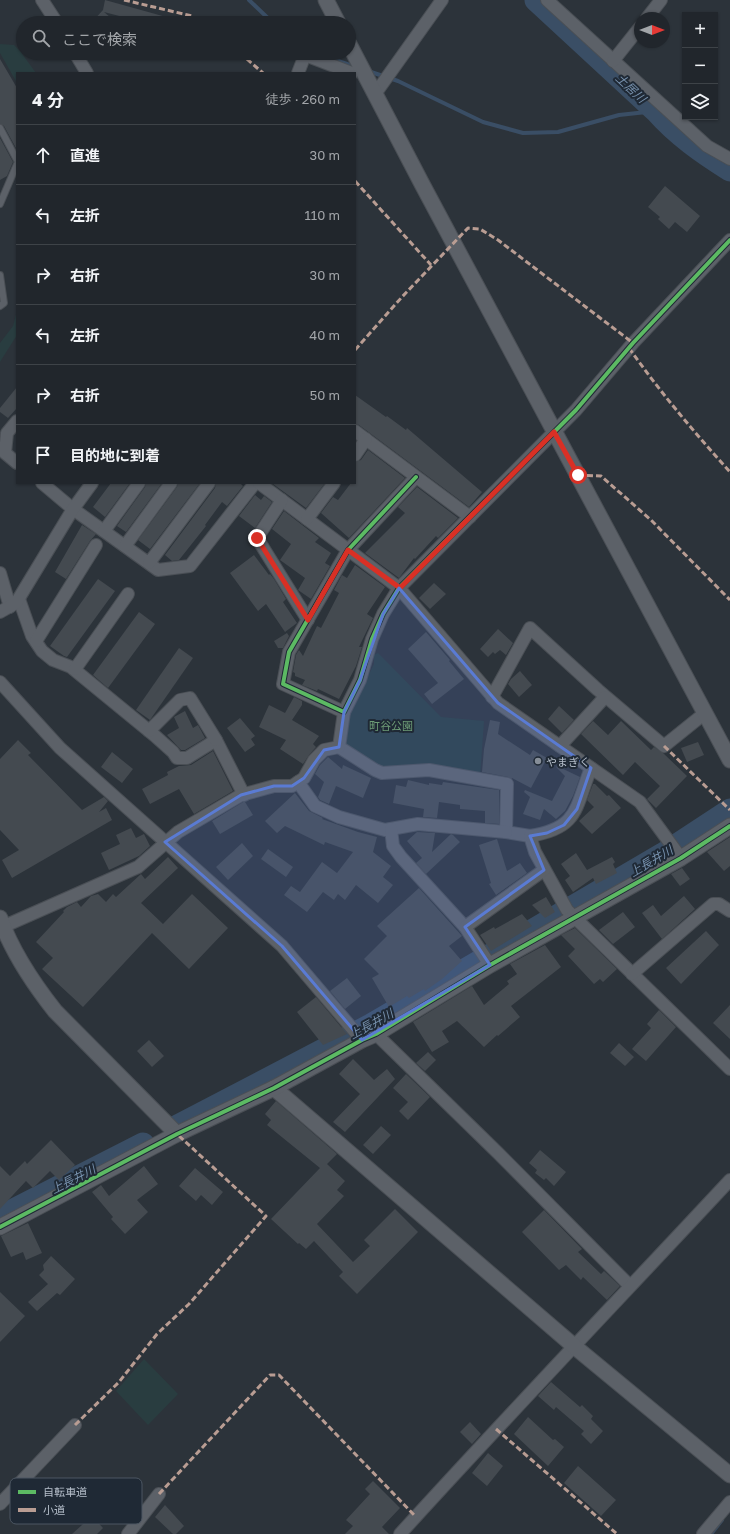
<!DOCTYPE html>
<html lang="ja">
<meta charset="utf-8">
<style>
:root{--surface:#21262c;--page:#2d3238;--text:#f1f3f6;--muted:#a2a5a9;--line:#3e4348}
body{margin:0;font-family:"Golos Text","Noto Sans JP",sans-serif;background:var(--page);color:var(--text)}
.controls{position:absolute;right:12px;top:12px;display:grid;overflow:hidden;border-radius:0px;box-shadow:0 1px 3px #0004}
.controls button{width:36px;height:36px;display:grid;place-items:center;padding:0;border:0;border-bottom:1px solid var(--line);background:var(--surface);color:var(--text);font:20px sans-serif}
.compass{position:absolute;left:634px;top:12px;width:36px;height:36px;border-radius:50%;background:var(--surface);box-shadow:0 1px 3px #0004;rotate:90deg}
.stop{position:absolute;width:12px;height:12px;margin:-9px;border:3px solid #d93025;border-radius:50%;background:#fff}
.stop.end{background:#d93025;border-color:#fff;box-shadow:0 1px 4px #0008}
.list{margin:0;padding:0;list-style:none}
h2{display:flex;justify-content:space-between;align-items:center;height:52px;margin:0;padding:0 16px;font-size:17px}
h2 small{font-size:13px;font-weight:400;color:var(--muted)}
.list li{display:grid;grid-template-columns:26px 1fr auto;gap:12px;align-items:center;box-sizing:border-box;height:60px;padding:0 16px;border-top:1px solid var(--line)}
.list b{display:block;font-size:15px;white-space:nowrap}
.list em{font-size:13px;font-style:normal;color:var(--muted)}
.icon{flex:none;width:22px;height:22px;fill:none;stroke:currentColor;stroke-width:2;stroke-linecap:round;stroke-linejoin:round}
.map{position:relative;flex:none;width:730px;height:1534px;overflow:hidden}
.search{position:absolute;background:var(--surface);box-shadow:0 1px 3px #0004;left:16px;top:16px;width:340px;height:44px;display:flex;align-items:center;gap:10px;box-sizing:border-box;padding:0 14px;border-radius:22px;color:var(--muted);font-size:15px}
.panel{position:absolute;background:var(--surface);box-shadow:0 1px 3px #0004;left:16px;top:72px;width:340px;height:412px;border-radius:0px}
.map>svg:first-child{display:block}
</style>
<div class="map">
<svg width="730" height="1534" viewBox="0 0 730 1534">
<rect width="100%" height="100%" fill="#2c333a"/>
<!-- green -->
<g fill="#293d40">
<path d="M0,44L14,45L20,51L36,73H17V83L0,53Z"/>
<path d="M17,311V335L0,362V343L13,326Z"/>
<path d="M378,653L441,717L484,721L480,777L377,767L343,746L348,717L374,664V655Z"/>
<path d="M144,1359L178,1394L148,1425L116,1391Z"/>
</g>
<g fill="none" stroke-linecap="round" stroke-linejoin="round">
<!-- stream -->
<g stroke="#3a4e65" stroke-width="4">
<path d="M249,0L273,23"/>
<path d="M326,57L356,67"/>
<path d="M368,71L398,81L483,122L523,133L558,132L619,115L656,111"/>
<path d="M711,1534L722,1520"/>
</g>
<!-- river -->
<g stroke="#3a4e65" stroke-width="23">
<path d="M536,0L656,111C677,135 703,153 730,170"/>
<path d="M174,1128L371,1025L663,854L730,810"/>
<path d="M0,1217L143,1144"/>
</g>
</g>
<!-- building -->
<g fill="#444a50">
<path d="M105,0L177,20L176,23H146L104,12L117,23H91L103,10Z"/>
<path d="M0,59L17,88V150L4,126L0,124Z"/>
<path d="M0,138L13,162L7,176L0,180Z"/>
<path d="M665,186L700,216L687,232L675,222L669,229L658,219L660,217L648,207Z"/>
<path d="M17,387V408L8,418L0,412V408Z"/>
<path d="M355,395L386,417L387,416L406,430L407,428L482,492L469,507L359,425L355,424Z"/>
<path d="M368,450L405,478L349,538L321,513L333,497L338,500L351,483H355V462L361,460Z"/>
<path d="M111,483H130L105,517L93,507Z"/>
<path d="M146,483H162L126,532L117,526L145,487Z"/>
<path d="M178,483H200L150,549L138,540L177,487Z"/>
<path d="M216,483H240L243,486L227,506L222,502L205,525L206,526L179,560L172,561L165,555L215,488Z"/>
<path d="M273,483H325L306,508L273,484Z"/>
<path d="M417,487L458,518L438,538L436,536L415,559L414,558L399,578L365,553L405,513L398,507Z"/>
<path d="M255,495L261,500L264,496L272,502L255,528L239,516Z"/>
<path d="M284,511L319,538L315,542L331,553L325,563L330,566L311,599L298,590L305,578L280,560L291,544L272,529Z"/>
<path d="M82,525L96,534L90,541L66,579L55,572Z"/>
<path d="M254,555L269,575L270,574L274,579L286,599L283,602L297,623L285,632L266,604L258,611L230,573Z"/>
<path d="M355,565L385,587L367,614L373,618L359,647H362L356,666L339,699L318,689L317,691L302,685L305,680L295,676V673L293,672L296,655L299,650L303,656L317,626L321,628L339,593L334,590L342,575L347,578Z"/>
<path d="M98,579L115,591L67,657L64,656L50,646Z"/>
<path d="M434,583L446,594L430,609L419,598Z"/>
<path d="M139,612L155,624L108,688L93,675Z"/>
<path d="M498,629L513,643L506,655L500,650L495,654L493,652L488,657L480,649Z"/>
<path d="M426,632L450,660L449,661L464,679L432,704L424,694L438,683L408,649Z"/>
<path d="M287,633L289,636L283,648H278L274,641Z"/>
<path d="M179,648L193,658L150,720L136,710Z"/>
<path d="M520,671L532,685L519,697L508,684L511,679Z"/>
<path d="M294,697L302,701V705L292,720L319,736L313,744L316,747L309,755L303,764L280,749L286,740L259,727L269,705L285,713Z"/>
<path d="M559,706L574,720L562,733L548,719Z"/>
<path d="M185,711L193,728L198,725L205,738L185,750H181L167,735L179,728L174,717Z"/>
<path d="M240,718L255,736L251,739L255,745L245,752L227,728Z"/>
<path d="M490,720L500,722L498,734L530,755L533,750L547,758L531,788L512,778V779L508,777L482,772L484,749Z"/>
<path d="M593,721L608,735L621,721L651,750L654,747L663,753L687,776L656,808L647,799L660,786L635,762L623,775L581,734Z"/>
<path d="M18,740L31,753L28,755L82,810L104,797L108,801L99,812L106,808L112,820L12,878L2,860L19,850L0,830V759Z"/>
<path d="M698,742L704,755L687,762L681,748Z"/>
<path d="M213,751L233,791L194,814L179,789L150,804L142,789L168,775L167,772L179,766L191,765Z"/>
<path d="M112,752L133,769L122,783L101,767Z"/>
<path d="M328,757L342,769L343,765L371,778L363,798L336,786L329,804L320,800L318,797L324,782L315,774L320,765Z"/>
<path d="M557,766L580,777L573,796L565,811L556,819L544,809L540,820L523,814L530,797L524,792L525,790L552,801L565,776L556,767Z"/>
<path d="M408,780L429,785V783L442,785L443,782L499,790V824L485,823V811L460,809V805L439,802L437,818L423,817L424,809L393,803L396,785L406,787Z"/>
<path d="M593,784H595L607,796L609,795L621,808L592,834L579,821L594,807L587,800Z"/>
<path d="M295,793L309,811L323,818L322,819L358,832L377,837L373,852L391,866L383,877L393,885L378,903L356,885L345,900L338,894L334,900L323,892L307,912L284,895L291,886L300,892L322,862L337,873L353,852L325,842L324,845L285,826L277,833L265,821Z"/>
<path d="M243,802H245L253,815L220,834L212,821Z"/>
<path d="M131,828L136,838L144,834L150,846L139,856L109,870L101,853L120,844L116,835Z"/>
<path d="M417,832L435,833L432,852L451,834L453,835L460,842L426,874L416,863L422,858L407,841Z"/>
<path d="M730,837V866L724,871L707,852Z"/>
<path d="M497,839L507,871L520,863L527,873L496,895L489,884L491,883L479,845Z"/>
<path d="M242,843L253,856L228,880L216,867Z"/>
<path d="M268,849L293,867L286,877L261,859Z"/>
<path d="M576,853L587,870L612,857L615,862L613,864L617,873L596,884L593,878L573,892L565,880L570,876L561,864Z"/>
<path d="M168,857L178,868L141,903L163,924L192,894L228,928L189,969L152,933L83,1007L42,969L53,958L36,942L64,912L63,911L67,907L77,902L81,907L91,896L98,894L106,902L113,894L116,897L141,874L145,879Z"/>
<path d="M682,868L690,879L680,886L671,874Z"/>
<path d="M419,888L462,936L449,946L462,961L442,979L425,991L424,989L409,998L407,996L389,1007L372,978L379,974L364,959L387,936L377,926Z"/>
<path d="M684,896L695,909L662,939L642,913L653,905L661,916Z"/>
<path d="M546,897L555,912L545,918L532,905Z"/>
<path d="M623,912L635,927L613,944L599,930Z"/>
<path d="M522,914L532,926L491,951L480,935L494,927L495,929Z"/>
<path d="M575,928L617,969L603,982L600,979L594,984L568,956L575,949L561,935Z"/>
<path d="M706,931L719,945L681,984L666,968Z"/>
<path d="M545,945L561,967L511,1006L520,1017L498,1036L497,1035L484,1047L457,1021L442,1031L449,1042L432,1052L413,1022L472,986L484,1005L509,984L507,981L517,974L510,964Z"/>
<path d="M347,978L361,996L345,1009L330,991Z"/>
<path d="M316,997L347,1034L323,1045L297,1012Z"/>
<path d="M730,1005V1039L713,1023Z"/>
<path d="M659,1010L676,1027L646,1061L632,1049L651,1028L647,1024Z"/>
<path d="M149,1040L164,1056L152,1067L137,1051Z"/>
<path d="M619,1043L634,1057L625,1066L610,1053Z"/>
<path d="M428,1052L436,1060L425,1071L416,1063Z"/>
<path d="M353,1059L374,1080L387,1069L395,1079L345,1132L333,1122L360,1094L339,1074Z"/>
<path d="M406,1074L430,1097L408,1120L399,1111L408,1102L393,1088Z"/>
<path d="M276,1101L337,1154L327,1164L345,1181L337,1190L344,1196L317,1224L353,1262L370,1246L364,1240L395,1209L418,1232L357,1294L339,1276L343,1272L314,1241L306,1249L299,1243L298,1244L271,1219L320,1168L267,1125L271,1120L265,1114Z"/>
<path d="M381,1126L391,1135L373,1154L363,1145Z"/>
<path d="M51,1140L75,1165L59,1180L50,1171L33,1188L26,1181L0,1209V1166L10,1176L25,1161L27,1164Z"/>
<path d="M540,1150L566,1172L554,1186L546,1178L544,1180L535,1173L537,1170L529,1163Z"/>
<path d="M144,1166L158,1184L137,1200L148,1212L125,1234L111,1219L113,1217L92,1192L101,1185L109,1196Z"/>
<path d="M195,1168L223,1192L212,1205L201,1195L196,1201L179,1186Z"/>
<path d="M544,1210L582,1249L578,1252L601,1274L604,1271L620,1286L607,1300L583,1277L581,1280L566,1265L559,1270L522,1232Z"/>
<path d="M28,1223L42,1253L26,1260L23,1252L11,1257L1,1236Z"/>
<path d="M51,1256L75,1279L60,1295L57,1293L37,1311L28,1302L48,1284L39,1275L44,1270L43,1265Z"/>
<path d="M0,1292L25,1316L0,1342Z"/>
<path d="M551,1382L580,1407L582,1405L593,1416L591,1419L603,1431L591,1444L581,1434L584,1431L556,1407L554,1410L538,1396Z"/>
<path d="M528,1417L553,1440L555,1439L564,1447L548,1466L514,1434Z"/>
<path d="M470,1422L481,1434L472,1444L460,1432Z"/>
<path d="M488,1453L503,1466L487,1486L472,1473Z"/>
<path d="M578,1466L616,1500L601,1516L564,1483Z"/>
<path d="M373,1481L400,1508L382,1527L389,1534H345L353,1526L346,1520L370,1494L365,1489Z"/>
<path d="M165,1505L184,1526L176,1534H173L155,1517Z"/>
<path d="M92,1516L103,1528L97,1534H72Z"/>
</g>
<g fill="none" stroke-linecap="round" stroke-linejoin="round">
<defs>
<g id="service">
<path d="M0,128L17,160"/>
<path d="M0,204L17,164"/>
<path d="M0,275L4,303L0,306"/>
</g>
<g id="minor">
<path d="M42,0L57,23"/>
<path d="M547,0L707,146L730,159"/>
<path d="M647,18L661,0"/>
<path d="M75,53L87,73"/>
<path d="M613,61L640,27"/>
<path d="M298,73L305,55L352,73"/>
<path d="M375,94L442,0"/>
<path d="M17,421L7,433L5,453L17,463"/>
<path d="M355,431L470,517"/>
<path d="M355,455L366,439"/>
<path d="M416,477L348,550L289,652L283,684L344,712L360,680L372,639L383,614L399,588L576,410L633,343L730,240"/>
<path d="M42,483L73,509L158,570L190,566L255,483"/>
<path d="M259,483L399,588L498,703L640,802L681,858"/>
<path d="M282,500L257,538L308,620"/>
<path d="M307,519L334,483"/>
<path d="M104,531L139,483"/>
<path d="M125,546L171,483"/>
<path d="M149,563L209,483"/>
<path d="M0,573L10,607"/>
<path d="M19,599L32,636L42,651L53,660L71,667L154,735L173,752L177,758H187L216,740L244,795"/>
<path d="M0,612L16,603L73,509L92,483"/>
<path d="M36,641L96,545"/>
<path d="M75,669L128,594"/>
<path d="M0,682L60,748L282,946L362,1040"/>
<path d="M492,697L530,628L598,690L664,746L705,713"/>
<path d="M344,712L339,747L375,770L382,773L429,770L507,784L506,832L530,836L535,852L567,910L730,1069"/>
<path d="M149,731L180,700L190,698L216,740"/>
<path d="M560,746L605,697"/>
<path d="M298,782L315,806L339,817L385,830L418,824L506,832"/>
<path d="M391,829L393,846L401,857L465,927L490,965"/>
<path d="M530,836C579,828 575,808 591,768"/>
<path d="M465,927L544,870"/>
<path d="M0,928L138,867L178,832L241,795L274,786H292L304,778L314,760L324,750L339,747"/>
<path d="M632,974L713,904H719L730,911"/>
<path d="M376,1034L498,1153L630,1286"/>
<path d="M0,1504L75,1425"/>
<path d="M128,1534L159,1494"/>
<path d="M400,1534C509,1414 620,1298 730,1180"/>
<path d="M703,1534L730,1502"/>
</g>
<g id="tertiary">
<path d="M326,0L338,23"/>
<path d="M349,44L422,184L730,760"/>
<path d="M0,918C12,952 33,983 55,1011L177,1134"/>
<path d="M274,1088L575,1347L730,1475"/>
<path d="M0,1227L177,1134L274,1088L362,1040L376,1034L490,965L681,858L730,826"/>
</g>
</defs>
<!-- service casing -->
<use href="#service" stroke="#4a4f55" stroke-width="8"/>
<!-- minor casing -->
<use href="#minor" stroke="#4a4f55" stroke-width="14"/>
<!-- tertiary casing -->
<use href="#tertiary" stroke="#4a4f55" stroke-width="17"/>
<!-- service -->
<use href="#service" stroke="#5c6168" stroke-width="6"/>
<!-- minor -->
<use href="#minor" stroke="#5c6168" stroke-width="12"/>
<!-- tertiary -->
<use href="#tertiary" stroke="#5c6168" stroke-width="15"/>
<!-- quiet -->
<g stroke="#b99d93" stroke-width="3" stroke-dasharray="6 3" stroke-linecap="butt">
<path d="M124,0L192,16L201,23"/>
<path d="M240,53L263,73"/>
<path d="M355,181L431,265"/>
<path d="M629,348C660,392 694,432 730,472"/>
<path d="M355,350L402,297L468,228L480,229L498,240L633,343"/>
<path d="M578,475L601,476L651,520L730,600"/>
<path d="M664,746L730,810"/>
<path d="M75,1425L119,1382L157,1334L189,1304L266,1216L177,1134"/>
<path d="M496,1429L617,1534"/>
<path d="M159,1494L270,1375H279L416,1517"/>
</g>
<defs>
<g id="cycleway">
<path d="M416,477L348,550L289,652L283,684L344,712L360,680L372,639L383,614L399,588L576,410L633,343L730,240"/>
<path d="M0,1227L177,1134L274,1088L362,1040L376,1034L490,965L681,858L730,826"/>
</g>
</defs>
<!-- cycleway casing -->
<use href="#cycleway" stroke="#1f2935" stroke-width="6"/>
<!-- cycleway -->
<use href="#cycleway" stroke="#5cba63" stroke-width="4"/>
</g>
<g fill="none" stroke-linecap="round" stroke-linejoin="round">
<!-- route -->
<path stroke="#d93025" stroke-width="5" d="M257,538L308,620L348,550L400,588L554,432L578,475"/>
</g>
<!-- marked area -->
<path fill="#5a7bd3" fill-opacity="0.2" stroke="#5a7bd3" stroke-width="3" stroke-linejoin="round" d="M399,588L498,703L591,768L577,809L564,825L547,833L530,836L544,870L465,927L490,965L362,1040L282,946L165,842L241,795L274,786H292L304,778L324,750L339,747L344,712L360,680L383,614Z"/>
<!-- markers -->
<circle fill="#868e98" stroke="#1f2935" stroke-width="1.5" cx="538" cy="761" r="4"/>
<g text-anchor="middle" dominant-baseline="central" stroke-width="4" stroke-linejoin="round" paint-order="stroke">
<!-- park labels -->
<g font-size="11" fill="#6d9c76" stroke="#1f2935">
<text x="391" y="725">町谷公園</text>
</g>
<!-- poi labels -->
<g font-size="11" fill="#b6bfcb" stroke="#1f2935" text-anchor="start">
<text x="546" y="761">やまぎく</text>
</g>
<!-- water labels -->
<g font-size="12" font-style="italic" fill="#7791ad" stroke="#1f2935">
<text transform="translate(631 88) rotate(43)">土居川</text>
<text transform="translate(651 861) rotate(-31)">上長井川</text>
<text transform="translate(371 1024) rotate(-29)">上長井川</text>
<text transform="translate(73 1179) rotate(-27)">上長井川</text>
</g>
</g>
<!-- legend -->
<rect x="10" y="1478" width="132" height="46" rx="6" fill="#1f2935" stroke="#4c5662" stroke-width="1"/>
<rect x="18" y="1490" width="18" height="4" fill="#5cba63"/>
<rect x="18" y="1508" width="18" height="4" fill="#b99d93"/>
<g font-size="11" fill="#b6bfcb">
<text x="43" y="1496">自転車道</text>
<text x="43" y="1514">小道</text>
</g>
</svg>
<div class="controls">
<button>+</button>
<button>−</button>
<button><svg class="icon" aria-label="layers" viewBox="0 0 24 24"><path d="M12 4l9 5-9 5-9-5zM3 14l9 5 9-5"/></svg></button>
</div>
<svg class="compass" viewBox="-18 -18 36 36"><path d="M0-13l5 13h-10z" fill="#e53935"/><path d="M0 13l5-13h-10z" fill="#a2a5a9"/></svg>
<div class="stop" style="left:578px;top:475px"></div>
<div class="stop end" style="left:257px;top:538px"></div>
<div class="search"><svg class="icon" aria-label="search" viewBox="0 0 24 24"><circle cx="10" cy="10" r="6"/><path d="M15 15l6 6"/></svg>ここで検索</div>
<section class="panel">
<h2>4 分<small>徒歩 · 260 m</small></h2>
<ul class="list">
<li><svg class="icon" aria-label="ahead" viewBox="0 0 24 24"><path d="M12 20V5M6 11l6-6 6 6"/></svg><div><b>直進</b></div><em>30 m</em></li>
<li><svg class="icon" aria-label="left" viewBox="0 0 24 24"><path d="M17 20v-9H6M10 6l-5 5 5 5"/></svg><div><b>左折</b></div><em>110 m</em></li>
<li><svg class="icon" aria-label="right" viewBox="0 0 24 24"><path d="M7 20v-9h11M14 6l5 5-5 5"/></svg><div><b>右折</b></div><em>30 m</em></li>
<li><svg class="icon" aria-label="left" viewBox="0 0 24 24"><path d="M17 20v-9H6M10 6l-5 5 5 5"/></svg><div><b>左折</b></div><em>40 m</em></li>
<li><svg class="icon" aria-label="right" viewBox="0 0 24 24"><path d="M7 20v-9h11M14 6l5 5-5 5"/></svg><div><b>右折</b></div><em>50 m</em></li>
<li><svg class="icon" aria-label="arrive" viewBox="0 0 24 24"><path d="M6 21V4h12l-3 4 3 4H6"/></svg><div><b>目的地に到着</b></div></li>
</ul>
</section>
</div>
